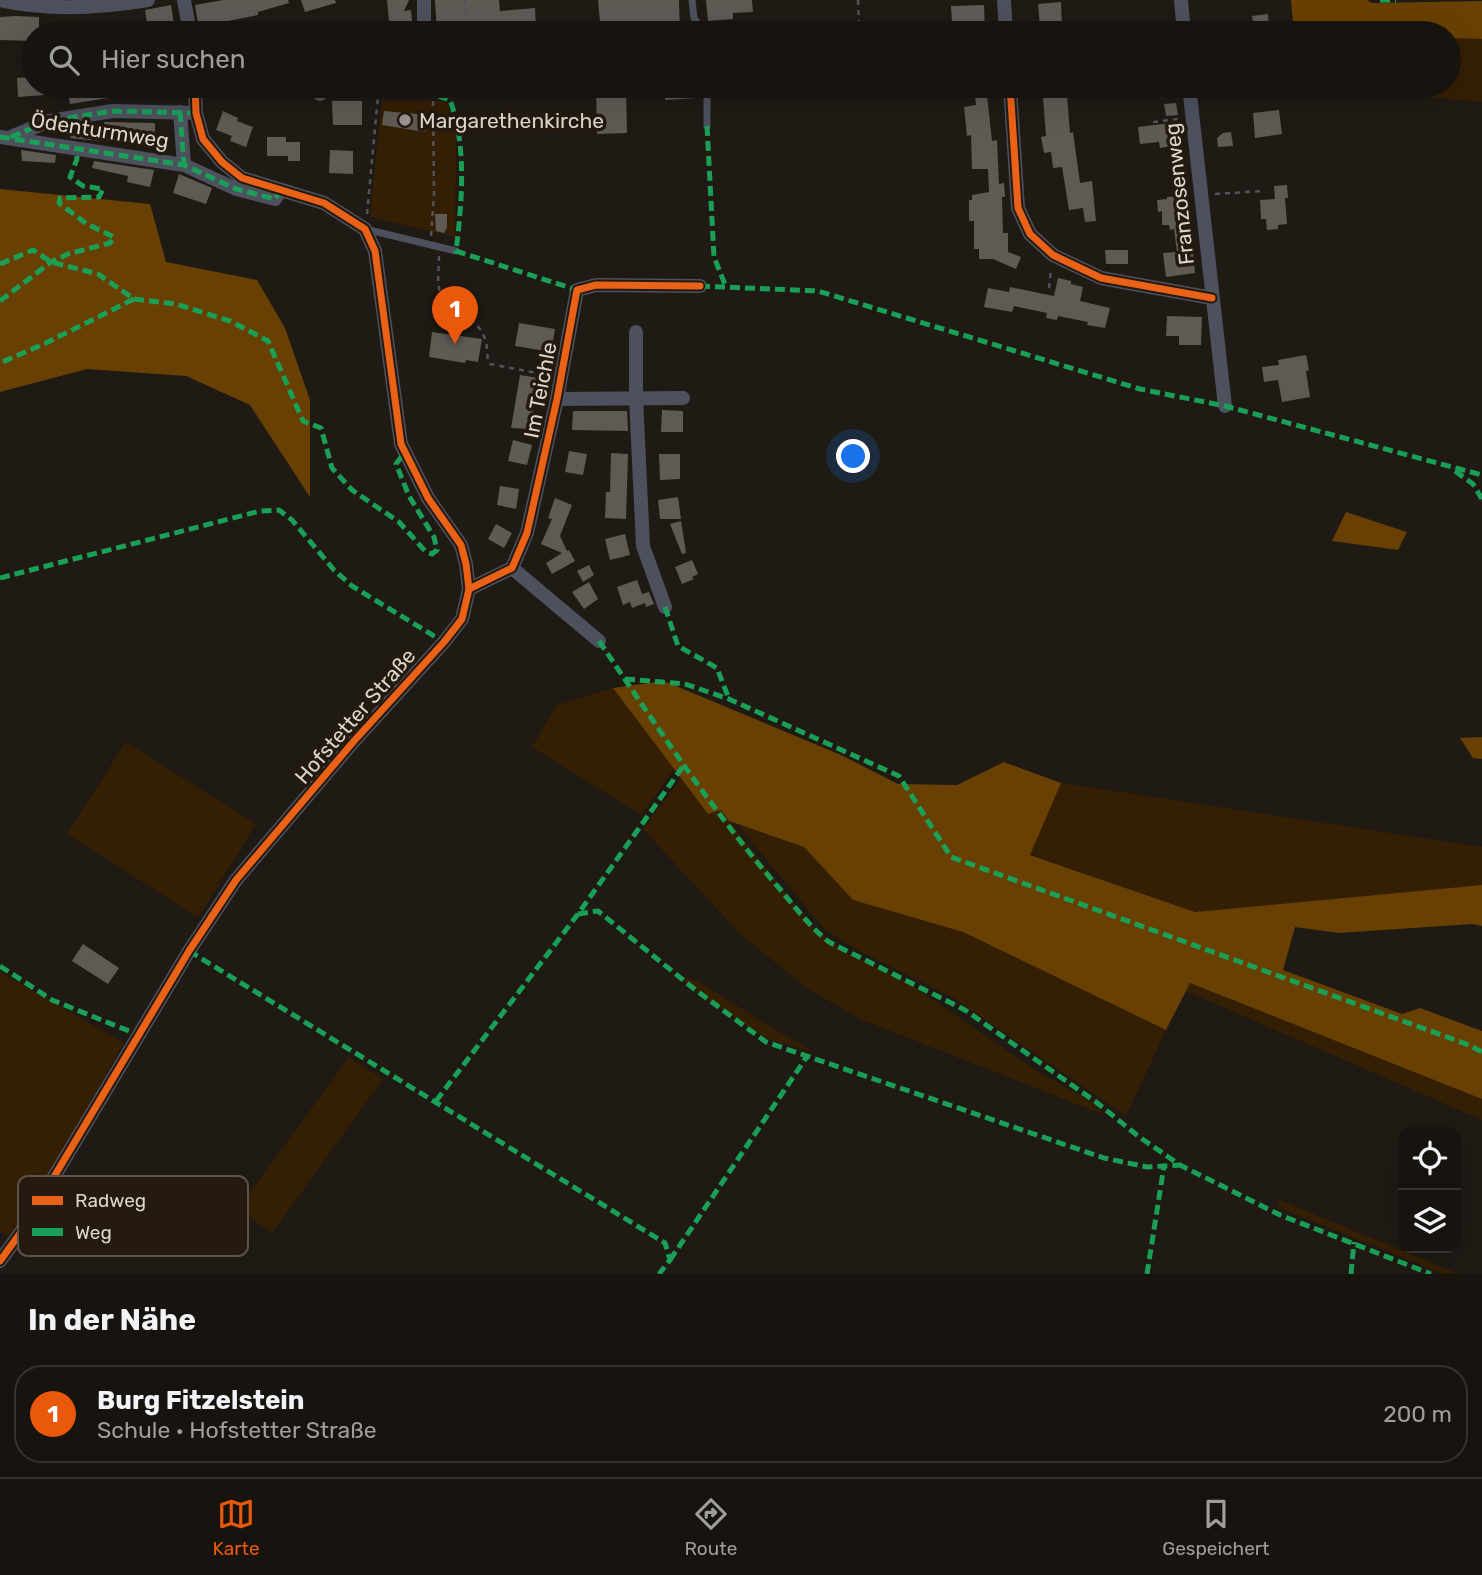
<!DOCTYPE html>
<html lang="de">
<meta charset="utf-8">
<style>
:root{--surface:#17140f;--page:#201d18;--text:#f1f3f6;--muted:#9e9e9e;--line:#36332f;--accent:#ea580c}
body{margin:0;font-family:Rubik,sans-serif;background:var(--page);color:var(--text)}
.controls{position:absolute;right:21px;bottom:21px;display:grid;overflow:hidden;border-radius:14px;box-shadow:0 7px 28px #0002}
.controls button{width:63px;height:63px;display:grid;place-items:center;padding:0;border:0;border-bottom:2px solid var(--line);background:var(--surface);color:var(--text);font:35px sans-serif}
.you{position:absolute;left:854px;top:457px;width:24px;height:24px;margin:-18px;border:5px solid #fff;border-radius:50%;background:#1a73e8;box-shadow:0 0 0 10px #1a73e833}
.badge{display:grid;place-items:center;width:46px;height:46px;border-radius:50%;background:var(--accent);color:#fff;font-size:23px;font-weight:700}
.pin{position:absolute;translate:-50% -58px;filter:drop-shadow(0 2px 4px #0008)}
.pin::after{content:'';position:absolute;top:37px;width:24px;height:21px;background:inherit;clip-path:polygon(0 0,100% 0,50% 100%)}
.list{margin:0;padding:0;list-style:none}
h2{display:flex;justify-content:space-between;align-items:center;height:91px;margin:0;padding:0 28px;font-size:30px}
h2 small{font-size:23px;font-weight:400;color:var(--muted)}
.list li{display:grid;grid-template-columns:46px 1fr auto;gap:21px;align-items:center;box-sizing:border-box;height:98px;margin:0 14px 14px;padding:0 14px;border:2px solid var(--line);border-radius:28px}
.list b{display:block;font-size:26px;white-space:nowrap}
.list p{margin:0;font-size:23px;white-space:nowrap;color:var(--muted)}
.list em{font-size:23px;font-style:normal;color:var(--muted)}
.icon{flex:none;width:38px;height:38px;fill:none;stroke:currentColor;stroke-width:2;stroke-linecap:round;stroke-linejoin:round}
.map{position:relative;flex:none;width:1482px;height:1274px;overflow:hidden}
.search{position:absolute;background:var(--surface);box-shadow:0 7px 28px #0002;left:21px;right:21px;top:21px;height:77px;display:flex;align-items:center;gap:18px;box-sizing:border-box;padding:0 24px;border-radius:38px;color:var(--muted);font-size:26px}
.sheet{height:203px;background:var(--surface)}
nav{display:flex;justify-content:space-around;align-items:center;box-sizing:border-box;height:98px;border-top:2px solid var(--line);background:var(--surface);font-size:19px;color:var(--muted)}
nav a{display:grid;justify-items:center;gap:4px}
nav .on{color:var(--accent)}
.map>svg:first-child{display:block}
</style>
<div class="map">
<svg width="1482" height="1274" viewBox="0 0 1482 1274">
<rect width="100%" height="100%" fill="#1f1a14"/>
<!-- green -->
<g fill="#351f04">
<path d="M1293,24L1342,33H1343H1294Z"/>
<path d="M1449,38L1482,39V102L1308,86H1449Z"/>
<path d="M382,101H445L456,125L455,237L370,217Z"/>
<path d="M613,688L674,769L641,815L532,747L557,705Z"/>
<path d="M126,742L256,824L198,917L67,834Z"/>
<path d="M681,778L708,814L721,810L812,926L846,953L907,982L1039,1072L1092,1102L1105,1115L860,1019L807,988L741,935L643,829Z"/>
<path d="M1061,783L1482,847V885L1195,912L1030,854Z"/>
<path d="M738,825L804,847L853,900L963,932L1166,1030L1126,1116L952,997L859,951L824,929Z"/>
<path d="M0,972L124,1043L61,1153L10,1237L0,1230Z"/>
<path d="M674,974L698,981L764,1023L818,1054L767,1039L699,994Z"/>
<path d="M1190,983L1482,1099V1120L1186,991Z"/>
<path d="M349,1057L383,1079L272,1233L238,1209Z"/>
<path d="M1280,1200L1459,1274H1443L1275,1206Z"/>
</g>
<!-- forest -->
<g fill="#694003">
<path d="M1291,0H1367L1372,3L1482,1V39L1449,38V33H1342L1293,24Z"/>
<path d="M0,189L150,204L166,262L257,280L285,328L310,400V497L250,405L186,376L87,369L0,392Z"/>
<path d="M1346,512L1407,532L1398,550L1332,541Z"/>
<path d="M664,681L841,755L898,784L957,785L1004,762L1061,783L1030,855L1195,912L1482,885V926L1472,924L1339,933L1295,927L1283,970L1402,1014L1420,1008L1482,1031V1099L1190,983L1166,1030L963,932L853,900L804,847L729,821L721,810L708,814L613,688Z"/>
<path d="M1482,737V759L1473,758L1460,738Z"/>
</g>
<!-- building -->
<g fill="#5f5a54">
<path d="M223,0H288L289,3L258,12V15L218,23L219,25L199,30L195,5Z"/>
<path d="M301,0H335L336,3L305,12Z"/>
<path d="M387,0H409L404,11L411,10L413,30L390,32Z"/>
<path d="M435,0H499L500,11L535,8L536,29L502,33H437Z"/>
<path d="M598,0H679L680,33H661V31L601,33Z"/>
<path d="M706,0H752L753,12L733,13V19L708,21Z"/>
<path d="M1061,2L1062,27L1040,28L1038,4Z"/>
<path d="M171,5L174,24L148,28L145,10Z"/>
<path d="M984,5L985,33H959L958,21L952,22L951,6Z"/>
<path d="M1268,14L1269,29L1254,31L1252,16Z"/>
<path d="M16,16L39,17V33H33V41L0,40V17Z"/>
<rect x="821" y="21" width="22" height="12"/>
<path d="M33,77V86H58V94L18,97L17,78Z"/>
<path d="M67,86H145L146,92L70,104Z"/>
<path d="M596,86H626L627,133L597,134Z"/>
<path d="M664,86H697V98L665,100Z"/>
<path d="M974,86H986L992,141L997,140L999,184L1004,183L1005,197H1002L1003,233H1008V252L1021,257L1016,269L993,259H979V249H974V221H969V200H972V195L989,192L988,169H972L971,135L967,136L964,107L976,105Z"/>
<path d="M1217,86H1245L1247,97L1218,98Z"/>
<path d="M1067,96L1070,133L1073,132L1080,183L1092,181L1096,221L1085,222L1083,208L1069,210L1062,167L1053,168L1051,152L1044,153L1041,137L1046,136L1043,98Z"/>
<path d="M332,101H362V125H333Z"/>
<path d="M1176,103L1178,115L1166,116L1164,104Z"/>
<path d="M1279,110L1282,134L1255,138L1253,113Z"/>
<path d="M223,111L238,118L237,121L253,127L246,147L230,141L232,136L216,130Z"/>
<path d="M384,111L427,115L425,132L382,125Z"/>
<path d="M104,122L155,123V141H99L70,138V127L104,126Z"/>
<path d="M1170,123L1172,146L1160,148L1159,142L1140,144L1138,127Z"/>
<path d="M1231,132L1233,146L1218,147L1217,138L1223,133Z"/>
<path d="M267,137H286V142H300V161H288V156H267Z"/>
<path d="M21,150L56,155L55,163L22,161Z"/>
<path d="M330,150L353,151V174L329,173Z"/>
<path d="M94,161L154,170L150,187L127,182L128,176L92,168Z"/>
<path d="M179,174L212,188L206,204L173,193Z"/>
<path d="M1287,185L1288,198H1285L1287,224L1278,225V229L1267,230L1266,219H1261L1260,200L1275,199L1274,186Z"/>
<path d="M1186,196L1190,250H1193L1195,273L1166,277L1163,253L1177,252L1174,229L1170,230L1169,225H1162V211L1158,212L1157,200L1167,199V197Z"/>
<path d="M435,214H447V228L444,233L436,231Z"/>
<path d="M1105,250H1128V264H1106Z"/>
<path d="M1058,278L1071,281V284L1083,287L1080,301L1110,308L1105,328L1087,325L1088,322L1058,316L1057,320L1046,318L1047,313L1014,306L1012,312L984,307L988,288L1009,292L1010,287L1054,296Z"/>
<path d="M1167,316L1202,317L1201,345H1179V336H1166Z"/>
<path d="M519,323L555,329L551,352L515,346Z"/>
<path d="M432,332L482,339L478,362L466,360L465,363L429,357Z"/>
<path d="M1306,355L1309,370L1306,371L1310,397L1282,402L1278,380L1264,382L1262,367L1279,365L1278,360Z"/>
<path d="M520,375L538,378L539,375L551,377L549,391L541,390L539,400L535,399L530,429L511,428Z"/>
<path d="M662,410L683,411V432H661Z"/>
<path d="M573,411H627L628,431L572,430Z"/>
<path d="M513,440L532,445L527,465L508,461Z"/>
<path d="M569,451L587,454L583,475L565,472Z"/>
<path d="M611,453L628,454L626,519L605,518L606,492H610Z"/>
<path d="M659,454H680V479L660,480Z"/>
<path d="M500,486L519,489L516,509L497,505Z"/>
<path d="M678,497L681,519H660L658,500Z"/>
<path d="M555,498L572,505L560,536L567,551L569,550L575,561L552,574L546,563L562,553L541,544L552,519L548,518Z"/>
<path d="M681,521L686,553L682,554L670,524Z"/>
<path d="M496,524L512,533L504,548L488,539Z"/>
<path d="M625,534L630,555L610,560L605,539Z"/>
<path d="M692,560L698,574L692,577L694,579L682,584L675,567Z"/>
<path d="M589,565L594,575L583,582L577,571Z"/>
<path d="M637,580L645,602L642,594L649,592L654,604L646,607L645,603L632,608L630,602L623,605L617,587Z"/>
<path d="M589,582L598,599L584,609L572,592Z"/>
<path d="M83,944L119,968L108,984L72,961Z"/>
</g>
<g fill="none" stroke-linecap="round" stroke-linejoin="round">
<!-- path -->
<g stroke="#52545b" stroke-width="2.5" stroke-dasharray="5 5" stroke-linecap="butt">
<path d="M465,0L468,33"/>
<path d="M858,0L859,25"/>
<path d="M1198,32L1231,28"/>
<path d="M332,95L378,96"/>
<path d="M1153,122L1178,119"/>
<path d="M1215,194L1262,191"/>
<path d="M367,214L378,96H427"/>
<path d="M431,236L434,194L433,100"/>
<path d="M439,256L438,282L441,301C460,312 480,320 486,342C488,351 486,357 490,364L547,375"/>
<path d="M1049,288L1051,269"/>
</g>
<!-- lane -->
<g stroke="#4d515e" stroke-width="7">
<path d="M692,0L694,18L704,33"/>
<path d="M707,86V126"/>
<path d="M365,229L456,251"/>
</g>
<!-- street -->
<g stroke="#4d515e" stroke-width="14">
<path d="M0,0C48,11 100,8 148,0"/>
<path d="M184,0L190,33"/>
<path d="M424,0V33"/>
<path d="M1004,0L1006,33"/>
<path d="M1181,0L1184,33"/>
<path d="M318,86L320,94"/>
<path d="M439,86V88"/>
<path d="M1010,86L1018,208L1030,234L1053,255L1101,278L1212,298"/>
<path d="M1189,86L1225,406"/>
<path d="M180,112L184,165"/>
<path d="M0,137L184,165L236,189L275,199L281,190"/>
<path d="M11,137L49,121L113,111L196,113"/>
<path d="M636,332V398L643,546L665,607"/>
<path d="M557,399L683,398"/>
<path d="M512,568L599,641"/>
<path d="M469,589L512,568L527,533L557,399L577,290L596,285L700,286"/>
<path d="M0,1261L21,1232L189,951L236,880L354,741L444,642L462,619L469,589L466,564L461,545L428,498L401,444L375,251L365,229L324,203L242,178L222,162L203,139L196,113L195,86"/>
</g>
<!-- quiet -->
<g stroke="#1a9f57" stroke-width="5" stroke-dasharray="10 5" stroke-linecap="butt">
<path d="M1380,0H1396"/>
<path d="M438,96L450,100C467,146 462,203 456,251L577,290"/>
<path d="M180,112L184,165"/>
<path d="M707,126L714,257L726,287"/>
<path d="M0,137L184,165L236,189L275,199L281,190"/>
<path d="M11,137L49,121L113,111L196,113"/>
<path d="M0,264L33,250L51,262L98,274L134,299L46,343L0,363"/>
<path d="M700,286L818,291L1140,389L1225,406L1482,475"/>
<path d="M134,299L176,304L230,321L268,341L303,421L321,428L332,468L352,490L399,522L425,551L432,554L437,550L434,537L409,496L396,464L405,452"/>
<path d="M0,301L51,262L68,254L110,243L114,237L87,224L59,203L60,198L99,197L103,189L83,186L70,177L77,159L76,149"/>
<path d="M1455,471L1473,484L1482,499"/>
<path d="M0,578L260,511L279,510L292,520L334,570L352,586L444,642"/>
<path d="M665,607L678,646L717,668L729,699"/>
<path d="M599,641C656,725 712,811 779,888C795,907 810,927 829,942L965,1010L1096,1102L1138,1136L1180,1165L1280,1215L1431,1274"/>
<path d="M625,679L685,684L729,699L899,776L951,857L1469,1045L1482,1052"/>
<path d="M578,914L598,911L693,988L766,1042L1104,1158L1147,1167L1180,1165"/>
<path d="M189,951L665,1243L670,1260L659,1274"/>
<path d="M0,966L52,1000L139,1035"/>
<path d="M436,1101L578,914L684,765"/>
<path d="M670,1260L808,1055"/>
<path d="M1147,1274L1164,1166"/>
<path d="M1351,1274L1354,1242"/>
</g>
<defs>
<g id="cycleway">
<path d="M1010,86L1018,208L1030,234L1053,255L1101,278L1212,298"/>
<path d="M469,589L512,568L527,533L557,399L577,290L596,285L700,286"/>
<path d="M0,1261L21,1232L189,951L236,880L354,741L444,642L462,619L469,589L466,564L461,545L428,498L401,444L375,251L365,229L324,203L242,178L222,162L203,139L196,113L195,86"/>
</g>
</defs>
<!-- cycleway casing -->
<use href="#cycleway" stroke="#241a0f" stroke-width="11"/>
<!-- cycleway -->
<use href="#cycleway" stroke="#ea6118" stroke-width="7"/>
</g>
<!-- markers -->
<circle fill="#9a948e" stroke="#241a0f" stroke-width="2.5" cx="405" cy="120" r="7"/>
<g text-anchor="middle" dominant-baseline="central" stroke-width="7" stroke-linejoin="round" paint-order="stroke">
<!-- poi labels -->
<g font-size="21" fill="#ddd6cf" stroke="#241a0f" text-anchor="start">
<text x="419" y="120">Margarethenkirche</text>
</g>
<!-- street labels -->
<g font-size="21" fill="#ddd6cf" stroke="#241a0f">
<text transform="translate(100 130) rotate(9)">Ödenturmweg</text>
<text transform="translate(1179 194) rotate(-96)">Franzosenweg</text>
<text transform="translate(540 390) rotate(-79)">Im Teichle</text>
<text transform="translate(355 716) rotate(-49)">Hofstetter Straße</text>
</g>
</g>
<!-- legend -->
<rect x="18" y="1176" width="230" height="80" rx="10" fill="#241a0f" stroke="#5c5249" stroke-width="2"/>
<rect x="32" y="1196" width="31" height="9" fill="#ea6118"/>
<rect x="32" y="1228" width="31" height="8" fill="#1a9f57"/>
<g font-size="19" fill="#ddd6cf">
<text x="75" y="1207">Radweg</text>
<text x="75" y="1239">Weg</text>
</g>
</svg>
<div class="controls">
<button><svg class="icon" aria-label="locate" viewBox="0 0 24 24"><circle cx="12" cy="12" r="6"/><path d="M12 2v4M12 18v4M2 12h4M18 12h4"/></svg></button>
<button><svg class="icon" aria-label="layers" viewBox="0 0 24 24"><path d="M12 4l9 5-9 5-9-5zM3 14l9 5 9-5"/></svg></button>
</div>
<div class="you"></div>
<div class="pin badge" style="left:455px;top:344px">1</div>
<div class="search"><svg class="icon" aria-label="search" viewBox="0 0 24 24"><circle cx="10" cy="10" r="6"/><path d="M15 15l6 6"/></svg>Hier suchen</div>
</div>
<section class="sheet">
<h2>In der Nähe<small></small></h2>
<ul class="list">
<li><span class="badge">1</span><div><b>Burg Fitzelstein</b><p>Schule · Hofstetter Straße</p></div><em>200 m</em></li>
</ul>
</section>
<nav>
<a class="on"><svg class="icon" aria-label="map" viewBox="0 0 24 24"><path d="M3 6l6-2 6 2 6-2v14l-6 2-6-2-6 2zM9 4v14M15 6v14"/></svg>Karte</a>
<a><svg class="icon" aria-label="directions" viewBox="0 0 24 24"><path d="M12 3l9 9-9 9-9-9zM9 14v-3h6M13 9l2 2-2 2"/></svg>Route</a>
<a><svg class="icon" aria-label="saved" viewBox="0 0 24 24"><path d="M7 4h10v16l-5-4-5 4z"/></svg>Gespeichert</a>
</nav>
